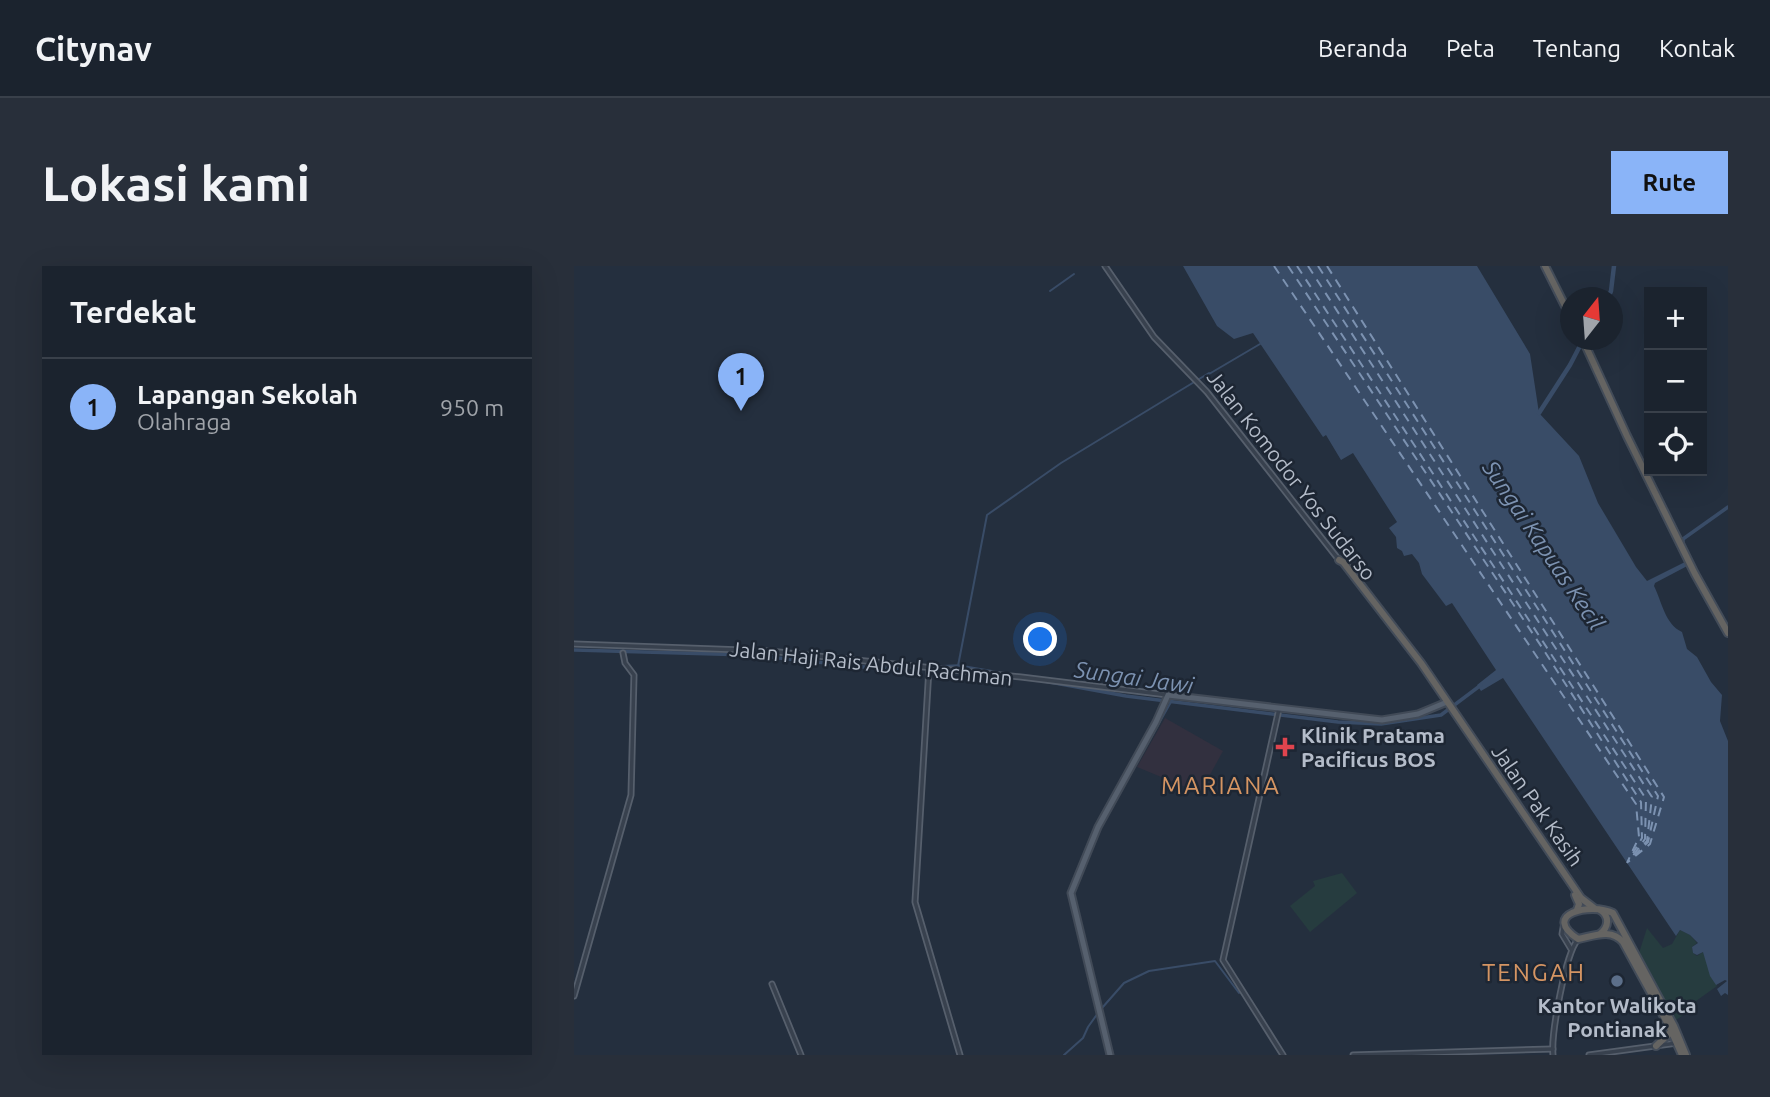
<!DOCTYPE html>
<html lang="id">
<meta charset="utf-8">
<style>
:root{--surface:#1b232e;--page:#282f3a;--text:#f1f3f6;--muted:#a0a4aa;--line:#39404a;--accent:#8ab4f8}
body{margin:0;font-family:Ubuntu,sans-serif;background:var(--page);color:var(--text)}
.controls{position:absolute;right:21px;top:21px;display:grid;overflow:hidden;border-radius:0px;box-shadow:0 7px 28px #0002}
.controls button{width:63px;height:63px;display:grid;place-items:center;padding:0;border:0;border-bottom:2px solid var(--line);background:var(--surface);color:var(--text);font:35px sans-serif}
.compass{position:absolute;left:986px;top:21px;width:63px;height:63px;border-radius:50%;background:var(--surface);box-shadow:0 7px 28px #0002;rotate:17deg}
.you{position:absolute;left:467px;top:374px;width:24px;height:24px;margin:-18px;border:5px solid #fff;border-radius:50%;background:#1a73e8;box-shadow:0 0 0 10px #1a73e833}
.badge{display:grid;place-items:center;width:46px;height:46px;border-radius:50%;background:var(--accent);color:#111;font-size:23px;font-weight:700}
.pin{position:absolute;translate:-50% -58px;filter:drop-shadow(0 2px 4px #0008)}
.pin::after{content:'';position:absolute;top:37px;width:24px;height:21px;background:inherit;clip-path:polygon(0 0,100% 0,50% 100%)}
.list{margin:0;padding:0;list-style:none}
h2{display:flex;justify-content:space-between;align-items:center;height:91px;margin:0;padding:0 28px;font-size:30px}
h2 small{font-size:23px;font-weight:400;color:var(--muted)}
.list li{display:grid;grid-template-columns:46px 1fr auto;gap:21px;align-items:center;box-sizing:border-box;height:98px;padding:0 28px;border-top:2px solid var(--line)}
.list b{display:block;font-size:26px;white-space:nowrap}
.list p{margin:0;font-size:23px;white-space:nowrap;color:var(--muted)}
.list em{font-size:23px;font-style:normal;color:var(--muted)}
.icon{flex:none;width:38px;height:38px;fill:none;stroke:currentColor;stroke-width:2;stroke-linecap:round;stroke-linejoin:round}
.map{position:relative;flex:none;width:1154px;height:789px;overflow:hidden;border-radius:0px}
header{display:flex;align-items:center;gap:42px;box-sizing:border-box;height:98px;padding:0 35px;background:var(--surface);border-bottom:2px solid var(--line)}
header strong{font-size:33px}
nav{display:flex;gap:38px;margin-inline-start:auto;font-size:24px}
.intro{display:flex;align-items:center;justify-content:space-between;box-sizing:border-box;height:168px;padding:0 42px}
h1{margin:0;font-size:49px}
.button{padding:18px 32px;border-radius:0px;background:var(--accent);color:#111;font-size:24px;font-weight:700}
main{display:flex;gap:42px;padding:0 42px}
aside{flex:1;background:var(--surface);border-radius:0px;box-shadow:0 7px 28px #0002}
.map>svg:first-child{display:block}
</style>
<header>
<strong>Citynav</strong>
<nav><a>Beranda</a><a>Peta</a><a>Tentang</a><a>Kontak</a></nav>
</header>
<div class="intro"><h1>Lokasi kami</h1><a class="button">Rute</a></div>
<main>
<aside>
<h2>Terdekat<small></small></h2>
<ul class="list">
<li><span class="badge">1</span><div><b>Lapangan Sekolah</b><p>Olahraga</p></div><em>950 m</em></li>
</ul>
</aside>
<div class="map">
<svg width="1154" height="789" viewBox="0 0 1154 789">
<rect width="100%" height="100%" fill="#242f3e"/>
<!-- medical -->
<path fill="#32303f" d="M591,452L649,485L626,527L563,501Z"/>
<!-- green -->
<g fill="#263c3f">
<path d="M768,607L783,627L736,666L716,640L741,620L739,615Z"/>
<path d="M1073,662L1089,682L1098,678L1106,664L1116,669L1123,677L1118,681L1119,687L1123,690L1129,686C1135,698 1136,709 1143,720L1122,735L1124,739L1102,754L1065,687Z"/>
</g>
<!-- water -->
<path fill="#394c67" d="M609,0H903L956,88L965,147L1005,190L1024,237L1062,301L1073,315L1111,296L1117,298L1081,317L1080,320C1088,336 1091,358 1108,366L1113,383L1123,391L1137,416L1148,429L1146,455L1154,475V729L1151,727L1147,730L1143,723L1153,715L1151,714L1142,719L1136,710L1129,686L1123,689L1119,687L1118,681L1124,677L1116,669L1106,664L1102,670L929,412L907,425L903,419L922,404L878,337L872,340L848,308L845,297L838,288L830,290L828,285L823,282L822,271L815,262L823,256L779,187L767,194L752,169L749,171L679,67L660,73L643,60Z"/>
<g fill="none" stroke-linecap="round" stroke-linejoin="round">
<!-- stream -->
<g stroke="#394c67" stroke-width="2">
<path d="M476,25L500,8"/>
<path d="M635,108L686,78"/>
<path d="M384,400L413,249L487,197L635,107"/>
<path d="M562,498L597,436"/>
<path d="M528,742L550,717L575,705L641,695L665,727"/>
<path d="M490,789L509,772L514,761L524,747"/>
</g>
<!-- canal -->
<g stroke="#394c67" stroke-width="3.5">
<path d="M1109,278V273L1154,241"/>
<path d="M0,384L175,389L309,403L341,401"/>
<path d="M363,401L384,400L425,407"/>
<path d="M470,415L552,430L764,456L807,458L867,449L907,419"/>
</g>
<!-- river -->
<g stroke="#394c67" stroke-width="4.5">
<path d="M1034,32L1037,25L1040,0"/>
<path d="M965,147L996,99L1009,74"/>
</g>
<!-- ferry -->
<g stroke="#7c92b1" stroke-width="2" stroke-dasharray="9 7" stroke-linecap="butt">
<path d="M700,0L1062,538L1065,571L1053,597"/>
<path d="M714,0L971,386L1067,536L1068,572L1059,587"/>
<path d="M723,0L1072,533L1071,573L1056,594"/>
<path d="M734,0L1078,531L1073,575L1065,583"/>
<path d="M744,0L1084,530L1074,576L1061,589"/>
<path d="M753,0L1090,531L1076,578L1054,596"/>
</g>
<defs>
<g id="tertiary">
<path d="M531,0L580,71L633,126L765,294"/>
<path d="M0,378L195,385L447,411L594,429"/>
<path d="M355,402L341,636L386,789"/>
<path d="M705,443L649,694L709,789"/>
<path d="M990,656L988,668L997,683"/>
<path d="M198,718L227,789"/>
<path d="M0,730L57,529L60,409L51,397L49,387"/>
<path d="M779,789L979,783"/>
<path d="M979,789C977,768 991,689 1004,673"/>
<path d="M1015,789L1103,777"/>
</g>
<path id="primary" d="M536,789L497,627L524,561L582,456L594,429L808,454L844,448L873,436"/>
<g id="trunk">
<path d="M971,0L996,50"/>
<path d="M1009,74L1053,170L1121,308L1154,367"/>
<path d="M765,294L769,296L847,397L1007,632L1020,642"/>
<path d="M1001,629L1005,638L1003,644"/>
<path d="M1026,644C1036,650 1035,661 1026,668"/>
<path d="M1082,780L1097,766"/>
<path d="M1108,789L1096,762L1049,676C1037,662 1020,670 1004,673C966,648 1017,636 1039,647L1100,760L1112,789"/>
</g>
</defs>
<!-- tertiary casing -->
<use href="#tertiary" stroke="#565f6c" stroke-width="7"/>
<!-- primary casing -->
<use href="#primary" stroke="#414a57" stroke-width="9"/>
<!-- trunk casing -->
<use href="#trunk" stroke="#434c59" stroke-width="10"/>
<!-- tertiary -->
<use href="#tertiary" stroke="#38414e" stroke-width="3.5"/>
<!-- primary -->
<use href="#primary" stroke="#56606e" stroke-width="5"/>
<!-- trunk -->
<use href="#trunk" stroke="#656462" stroke-width="6"/>
</g>
<!-- markers -->
<path fill="#e0444e" stroke="#1d2633" stroke-width="2.5" d="M707.5 470.5h7v7h7v7h-7v7h-7v-7h-7v-7h7z"/>
<circle fill="#5c6f8a" stroke="#1d2633" stroke-width="2.5" cx="1043" cy="715" r="7"/>
<g text-anchor="middle" dominant-baseline="central" stroke-width="5" stroke-linejoin="round" paint-order="stroke">
<!-- street labels -->
<g font-size="21" fill="#b4bcc9" stroke="#1d2633">
<text transform="translate(718 209) rotate(52)">Jalan Komodor Yos Sudarso</text>
<text transform="translate(297 397) rotate(6)">Jalan Haji Rais Abdul Rachman</text>
<text transform="translate(964 539) rotate(55)">Jalan Pak Kasih</text>
</g>
<!-- poi labels -->
<g font-size="21" font-weight="bold" fill="#b4bcc9" stroke="#1d2633" text-anchor="start">
<text x="727" y="469">Klinik Pratama<tspan x="727" dy="24">Pacificus BOS</tspan></text>
<text x="1043" y="739" text-anchor="middle">Kantor Walikota<tspan x="1043" dy="24">Pontianak</tspan></text>
</g>
<!-- water labels -->
<g font-size="23" font-style="italic" fill="#7c92b1" stroke="#1d2633">
<text transform="translate(970 279) rotate(56)">Sungai Kapuas Kecil</text>
<text transform="translate(560 411) rotate(8)">Sungai Jawi</text>
</g>
<!-- quarter labels -->
<g font-size="24" letter-spacing="2" fill="#d59563" stroke="#1d2633">
<text x="647" y="519">MARIANA</text>
<text x="960" y="706">TENGAH</text>
</g>
</g>
</svg>
<div class="controls">
<button>+</button>
<button>−</button>
<button><svg class="icon" aria-label="locate" viewBox="0 0 24 24"><circle cx="12" cy="12" r="6"/><path d="M12 2v4M12 18v4M2 12h4M18 12h4"/></svg></button>
</div>
<svg class="compass" viewBox="-18 -18 36 36"><path d="M0-13l5 13h-10z" fill="#e53935"/><path d="M0 13l5-13h-10z" fill="#a0a4aa"/></svg>
<div class="you"></div>
<div class="pin badge" style="left:167px;top:145px">1</div>
</div>
</main>
